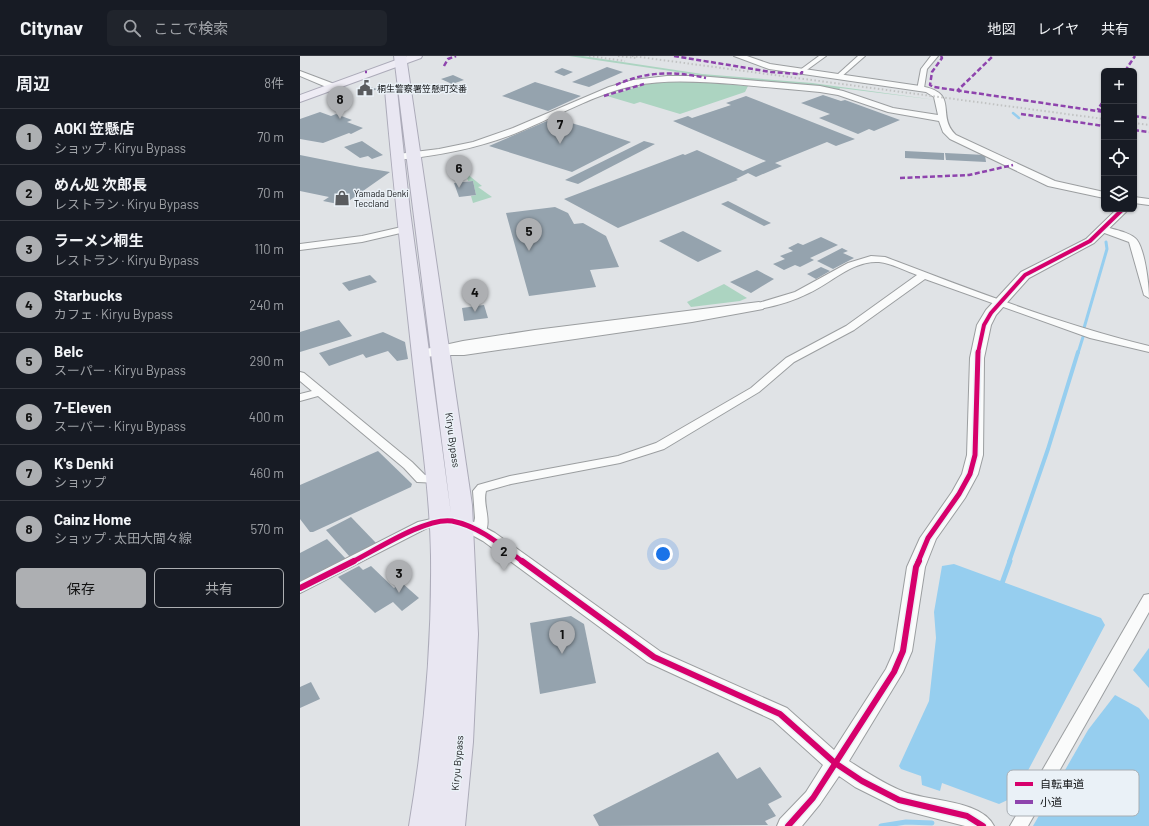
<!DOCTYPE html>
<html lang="ja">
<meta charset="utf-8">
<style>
:root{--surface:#171b24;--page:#20242c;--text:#f1f3f6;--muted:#9ea1a6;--line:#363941;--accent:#adafb2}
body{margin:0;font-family:Barlow,"Noto Sans JP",sans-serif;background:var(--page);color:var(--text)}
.controls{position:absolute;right:12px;top:12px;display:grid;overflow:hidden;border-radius:6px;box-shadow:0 1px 3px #0004}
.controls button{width:36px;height:36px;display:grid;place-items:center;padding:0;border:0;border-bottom:1px solid var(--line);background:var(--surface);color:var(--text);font:20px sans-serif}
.you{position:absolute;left:363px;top:498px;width:14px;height:14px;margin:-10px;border:3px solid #fff;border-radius:50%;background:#1a73e8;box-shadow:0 0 0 6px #1a73e833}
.badge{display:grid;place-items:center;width:26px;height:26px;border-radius:50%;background:var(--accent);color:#111;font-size:13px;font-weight:700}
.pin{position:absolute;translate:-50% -33px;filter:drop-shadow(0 1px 2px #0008)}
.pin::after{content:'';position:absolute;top:21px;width:14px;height:12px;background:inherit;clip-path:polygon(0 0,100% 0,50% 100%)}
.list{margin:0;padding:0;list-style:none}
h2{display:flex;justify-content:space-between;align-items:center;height:52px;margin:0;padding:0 16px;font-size:17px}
h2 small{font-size:13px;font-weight:400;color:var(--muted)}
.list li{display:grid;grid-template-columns:26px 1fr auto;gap:12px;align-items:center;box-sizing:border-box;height:56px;padding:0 16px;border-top:1px solid var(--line)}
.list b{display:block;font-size:15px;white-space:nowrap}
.list p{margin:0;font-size:13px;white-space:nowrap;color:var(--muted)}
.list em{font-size:13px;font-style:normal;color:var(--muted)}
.actions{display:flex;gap:8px;padding:12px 16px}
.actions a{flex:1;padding:9px 0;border:1px solid var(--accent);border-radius:6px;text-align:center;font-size:14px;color:var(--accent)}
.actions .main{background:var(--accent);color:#111}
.icon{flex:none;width:22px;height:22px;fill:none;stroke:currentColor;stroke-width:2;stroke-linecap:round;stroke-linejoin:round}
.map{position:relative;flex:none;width:849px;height:770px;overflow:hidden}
header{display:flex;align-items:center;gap:24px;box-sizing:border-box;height:56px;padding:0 20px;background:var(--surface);border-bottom:1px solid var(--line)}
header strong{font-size:19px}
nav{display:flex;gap:22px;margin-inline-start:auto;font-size:14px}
.search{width:280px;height:36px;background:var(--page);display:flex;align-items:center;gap:10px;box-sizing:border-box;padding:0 14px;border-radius:6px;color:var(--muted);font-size:15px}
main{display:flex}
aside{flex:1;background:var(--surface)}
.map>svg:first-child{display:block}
</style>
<header>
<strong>Citynav</strong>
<div class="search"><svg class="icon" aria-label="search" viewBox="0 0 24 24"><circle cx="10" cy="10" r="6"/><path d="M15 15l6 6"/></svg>ここで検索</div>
<nav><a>地図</a><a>レイヤ</a><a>共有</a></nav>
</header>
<main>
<aside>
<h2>周辺<small>8件</small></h2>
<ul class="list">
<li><span class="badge">1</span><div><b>AOKI 笠懸店</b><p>ショップ · Kiryu Bypass</p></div><em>70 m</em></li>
<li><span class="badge">2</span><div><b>めん処 次郎長</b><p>レストラン · Kiryu Bypass</p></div><em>70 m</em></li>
<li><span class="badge">3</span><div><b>ラーメン桐生</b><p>レストラン · Kiryu Bypass</p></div><em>110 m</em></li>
<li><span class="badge">4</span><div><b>Starbucks</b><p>カフェ · Kiryu Bypass</p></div><em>240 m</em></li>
<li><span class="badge">5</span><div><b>Belc</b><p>スーパー · Kiryu Bypass</p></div><em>290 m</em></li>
<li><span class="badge">6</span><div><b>7-Eleven</b><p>スーパー · Kiryu Bypass</p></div><em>400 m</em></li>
<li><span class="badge">7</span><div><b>K's Denki</b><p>ショップ</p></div><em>460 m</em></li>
<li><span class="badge">8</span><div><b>Cainz Home</b><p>ショップ · 太田大間々線</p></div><em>570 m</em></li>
</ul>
<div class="actions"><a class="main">保存</a><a>共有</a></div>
</aside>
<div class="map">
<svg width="849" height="770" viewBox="0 0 849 770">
<rect width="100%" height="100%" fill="#e0e3e6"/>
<!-- green -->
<g fill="#acd4c1">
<path d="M269,0H283L402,18L512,27L636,44L540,32L539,34L418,22Z"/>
<path d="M380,24L448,30L445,36L380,58L340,46L334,48L307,40L351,27Z"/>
<path d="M166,117L182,130L178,131L192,141L173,147L171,140L176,139L173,125H168Z"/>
<path d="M424,228L447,242L440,245L391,251L387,246Z"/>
</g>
<!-- water -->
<g fill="#96ceef">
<path d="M654,508L801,562L805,569L714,741L699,748L642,727L640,735L622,729L621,720L601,713L599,710L629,645L636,582L634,556L642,510Z"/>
<path d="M849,592V632L833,614Z"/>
<path d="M815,639L839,652L849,664V770H733L788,674Z"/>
</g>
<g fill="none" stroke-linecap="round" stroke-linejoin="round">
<!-- stream-far3 -->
<path stroke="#96ceef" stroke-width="2.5" d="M713,57L719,62"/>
<!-- stream-far2 -->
<g stroke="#96ceef" stroke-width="3">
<path d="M784,272L807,193L806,186"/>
<path d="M778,297L783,281"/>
</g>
<!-- stream-far1 -->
<path stroke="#96ceef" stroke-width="4" d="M709,506L748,393L778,296"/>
<!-- stream -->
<g stroke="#96ceef" stroke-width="5">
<path d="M701,530L710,505"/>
<path d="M581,770L606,766L632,767"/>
</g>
</g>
<!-- building -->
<g fill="#95a3ae">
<path d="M307,11L323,16L289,31L272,26Z"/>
<path d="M262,12L273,16L264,20L254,16Z"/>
<path d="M153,19L164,24L152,28L141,23Z"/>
<path d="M235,26L281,40L248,55L202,40Z"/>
<path d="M67,31H70L77,33L70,36L62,33Z"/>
<path d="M523,39L541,45L545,44L600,64L574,75L569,73L558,78L519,62L530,58L501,47Z"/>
<path d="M446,40L555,83L536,90L527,86L475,107L482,110L456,121L448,117L436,123L438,124L318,172L264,143L383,98L385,99L397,94L443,115L466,105L373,65L388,60L392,62L431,49L426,47Z"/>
<path d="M20,56L31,60L36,58L52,64L47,66L63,72L51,78L49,77L23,87L0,83V63Z"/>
<path d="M254,62L285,71L331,86L272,116L189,90Z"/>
<path d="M62,85L83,99L72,103L68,100L60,102L44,91Z"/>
<path d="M344,85L355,88L278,128L265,124Z"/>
<path d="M605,95L644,97V104L605,102Z"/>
<path d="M645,97L685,99L686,106L646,104Z"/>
<path d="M0,99L60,111L90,116L43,149L23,145L29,141L0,135Z"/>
<path d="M173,125L176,139L159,141L154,127Z"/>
<path d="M428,145L471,167L464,170L421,148Z"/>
<path d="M255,151L268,157L274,168L283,167L306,180L319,211L290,214L296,231L229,240L206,157Z"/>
<path d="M383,175L422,195L398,206L359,185Z"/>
<path d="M521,181L538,189L510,202L514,204L500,211L495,209L484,214L473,208L485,203L480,200L493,195L488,192L498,187L503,189Z"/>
<path d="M542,192L548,195L543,197L554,202L533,213L517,205Z"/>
<path d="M521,211L530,215L516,223L507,218Z"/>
<path d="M457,214L474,223L451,237L430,226Z"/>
<path d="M70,219L77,226L49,235L42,227Z"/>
<path d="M184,249L188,262L164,265L162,252Z"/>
<path d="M39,264L52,280L0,296V276Z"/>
<path d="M83,276L105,286L108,303L97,305L88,295L66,302L63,298L29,310L19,297Z"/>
<path d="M78,395L112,428L111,431L13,476H10L0,463V429Z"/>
<path d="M51,461L77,488L50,501L26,474Z"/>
<path d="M27,483L46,503L0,526V497Z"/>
<path d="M59,510L63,514L71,510L94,532L102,527L119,542L102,555L93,546L75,557L38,521Z"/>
<path d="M271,560L284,568L296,627L240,638L230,567Z"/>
<path d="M11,626L20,643L0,652V631Z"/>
<path d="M418,696L437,723L460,711L482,741L468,748L476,760L465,765L468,769L299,770L293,759Z"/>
</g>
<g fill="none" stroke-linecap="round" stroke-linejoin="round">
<defs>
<g id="minor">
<path d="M519,0H526L504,16H500V14Z"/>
<path d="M558,0H565L541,21H537V19Z"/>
<path d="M631,0H638L627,13L624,32L617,34L621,13Z"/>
<path d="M0,15L37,29L38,31L31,33L0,20Z"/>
<path d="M106,170L109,171V175L62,186L0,194V188L62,180Z"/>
<path d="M802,170C811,173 831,176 837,184C845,195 849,228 849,242L844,239L829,186L799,175L797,173Z"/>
<path d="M571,200L585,201C672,234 759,268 849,290V296L790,282L625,223L554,274L494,306L459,336L364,393L320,407L211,428L186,435C182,449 193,465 184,479H174L172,476L175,462L173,435L178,429L210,420L318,400L356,387L451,332L486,302L546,270L617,219C606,215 591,207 579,206C553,204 531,227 509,237C493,245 476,250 459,253L454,250L455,248L495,236L548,207Z"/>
<path d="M0,316L4,317L112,406L125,419L140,421L142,424L140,427L117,426L104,412L18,340L0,345V338L12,335L0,325Z"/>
<path d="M140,461L145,462L147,465L145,468L127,472L0,537V526L118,466Z"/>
<path d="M849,538V556L728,770H710L844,539Z"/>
</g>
<g id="tertiary">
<path d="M434,0H447L470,8L620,30C661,37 635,59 656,79L755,125L804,136V142L748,130L650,83L643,76L639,65L588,56L538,39L520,36C491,33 462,31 433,28C400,26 366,23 333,30C298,37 255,61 221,75C181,92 140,99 98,104L93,101L98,98L139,93L173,86L213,72L309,31L333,24L367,20H398L520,30L543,35L593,52L638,59L634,41L626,36L469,13Z"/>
<path d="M834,141L849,143V149L834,147Z"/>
<path d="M817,153H829L794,187L729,222L696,259L691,269L684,302L683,399L678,418L665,442L636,483L625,511L612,595L603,616L549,705C566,716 583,727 602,735C627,746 681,743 694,770H665L599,753L555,731L539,720L520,748L502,770H477L480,763L506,736L523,709L473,664L347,606L183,485L163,474L149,470L147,466L149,462C164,458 182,470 195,477L361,596L487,652L534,694L586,613L594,595L607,511L620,482L652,436L662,418L667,399L670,302L677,269L686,254L721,216L786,183Z"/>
<path d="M459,246L465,250L463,253L392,266L164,299H138L122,302L117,301L115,298L117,295L163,285L235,274Z"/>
</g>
<path id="primary" d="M107,0H122L121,2L0,46V39Z"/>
<path id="trunk" d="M94,0H106L172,449L178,578L173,686L165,770H109C124,681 132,590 131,500C130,436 120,372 113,308C103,216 93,125 85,34L91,30L97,34L110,155L151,458Z"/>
</defs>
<!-- minor casing -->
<use href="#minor" stroke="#9b9ea0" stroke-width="2"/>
<!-- tertiary casing -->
<use href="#tertiary" stroke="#9b9ea0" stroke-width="2"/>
<!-- primary casing -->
<use href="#primary" stroke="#acabb9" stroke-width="2"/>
<!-- trunk casing -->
<use href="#trunk" stroke="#acabb9" stroke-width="2"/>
<!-- minor -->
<use href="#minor" fill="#fafbfb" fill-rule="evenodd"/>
<!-- tertiary -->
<use href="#tertiary" fill="#fafbfb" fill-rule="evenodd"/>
<!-- primary -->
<use href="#primary" fill="#eeecf4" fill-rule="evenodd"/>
<!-- trunk -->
<use href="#trunk" fill="#e9e7f2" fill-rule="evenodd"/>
<!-- rail -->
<g stroke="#c1c3c3" stroke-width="2" stroke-dasharray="1.5 2.5" stroke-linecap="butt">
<path d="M289,0L325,5"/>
<path d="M318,0L336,2"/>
<path d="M332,0L804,63"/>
<path d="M834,67L849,69"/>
</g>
<!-- quiet -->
<g stroke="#8e44ad" stroke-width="2.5" stroke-dasharray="5 2.5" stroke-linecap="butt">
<path d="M374,0L471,16L498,18L502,17V15"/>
<path d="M641,0L642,2L632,16L630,29L634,31L804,56"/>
<path d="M144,10L148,3L156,0"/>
<path d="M825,15L835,0"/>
<path d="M65,16H67"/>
<path d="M316,29C346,15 374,15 406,22"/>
<path d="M660,36L658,34L693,0"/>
<path d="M304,40L344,28"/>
<path d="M802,55L798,53L804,44"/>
<path d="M721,58L804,70"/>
<path d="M834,60L849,62"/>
<path d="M834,74L849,76"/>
<path d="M600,122L669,119L713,109"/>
</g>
<defs>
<path id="cycleway-far2" d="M678,297L684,269L691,257L725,219L790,185L823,153"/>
<g id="cycleway-far1">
<path d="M52,506C76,494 126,461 152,465C179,470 202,490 223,506"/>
<path d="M618,506L628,482L659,438L670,418L675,399L678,296"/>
</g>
<g id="cycleway">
<path d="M222,505L354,601L480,658L535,707L562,725L599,744L667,760L683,770"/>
<path d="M0,532L54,505"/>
<path d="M488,770L513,742L594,616L603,595L616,511L619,505"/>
</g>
</defs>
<!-- cycleway-far2 casing -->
<use href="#cycleway-far2" stroke="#eaf1f7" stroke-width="6"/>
<!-- cycleway-far1 casing -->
<use href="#cycleway-far1" stroke="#eaf1f7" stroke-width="8"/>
<!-- cycleway casing -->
<use href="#cycleway" stroke="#eaf1f7" stroke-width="9"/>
<!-- cycleway-far2 -->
<use href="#cycleway-far2" stroke="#d6006c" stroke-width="4"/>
<!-- cycleway-far1 -->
<use href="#cycleway-far1" stroke="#d6006c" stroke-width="5"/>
<!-- cycleway -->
<use href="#cycleway" stroke="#d6006c" stroke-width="6"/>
</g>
<!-- icons -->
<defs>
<symbol id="civic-bare" viewBox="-9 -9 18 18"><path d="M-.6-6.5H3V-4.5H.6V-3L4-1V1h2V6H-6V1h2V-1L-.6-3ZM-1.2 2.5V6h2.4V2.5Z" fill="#595b5e" stroke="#eaf1f7" stroke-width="2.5" paint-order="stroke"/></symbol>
<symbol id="shop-bare" viewBox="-9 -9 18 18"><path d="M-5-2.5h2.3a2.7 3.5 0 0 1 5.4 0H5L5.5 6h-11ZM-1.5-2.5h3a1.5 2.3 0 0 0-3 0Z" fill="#595b5e" stroke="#eaf1f7" stroke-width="2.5" paint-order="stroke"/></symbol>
</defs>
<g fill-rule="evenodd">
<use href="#civic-bare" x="54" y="21" width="22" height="22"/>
<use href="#shop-bare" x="31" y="131" width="22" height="22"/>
</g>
<g text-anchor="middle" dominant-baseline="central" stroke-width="3" stroke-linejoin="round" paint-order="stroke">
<!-- far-poi labels -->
<g font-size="9" fill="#101214" stroke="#eaf1f7" text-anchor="start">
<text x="77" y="32">桐生警察署笠懸町交番</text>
<text x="54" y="137">Yamada Denki<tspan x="54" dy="10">Teccland</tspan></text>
</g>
<!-- street labels -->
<g font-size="10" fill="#101214" stroke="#eaf1f7">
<text transform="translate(153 384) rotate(82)">Kiryu Bypass</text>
<text transform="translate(157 707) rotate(-85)">Kiryu Bypass</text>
</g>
</g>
<!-- legend -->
<rect x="707" y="714" width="132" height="46" rx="6" fill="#eaf1f7" stroke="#a9aeb3" stroke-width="1"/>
<rect x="715" y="726" width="18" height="4" fill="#d6006c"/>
<rect x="715" y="744" width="18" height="4" fill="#8e44ad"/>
<g font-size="11" fill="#101214">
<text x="740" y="732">自転車道</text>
<text x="740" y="750">小道</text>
</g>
</svg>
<div class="controls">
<button>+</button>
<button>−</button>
<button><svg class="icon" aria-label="locate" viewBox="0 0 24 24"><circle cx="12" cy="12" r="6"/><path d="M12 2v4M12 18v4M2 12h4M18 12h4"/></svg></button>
<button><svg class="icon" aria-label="layers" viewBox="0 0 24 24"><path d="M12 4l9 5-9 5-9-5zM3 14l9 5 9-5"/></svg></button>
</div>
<div class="you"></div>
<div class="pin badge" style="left:262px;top:598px">1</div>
<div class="pin badge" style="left:204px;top:515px">2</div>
<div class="pin badge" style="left:99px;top:537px">3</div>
<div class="pin badge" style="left:175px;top:256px">4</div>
<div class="pin badge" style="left:229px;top:195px">5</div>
<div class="pin badge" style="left:159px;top:132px">6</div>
<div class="pin badge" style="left:260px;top:88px">7</div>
<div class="pin badge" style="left:40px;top:63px">8</div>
</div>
</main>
